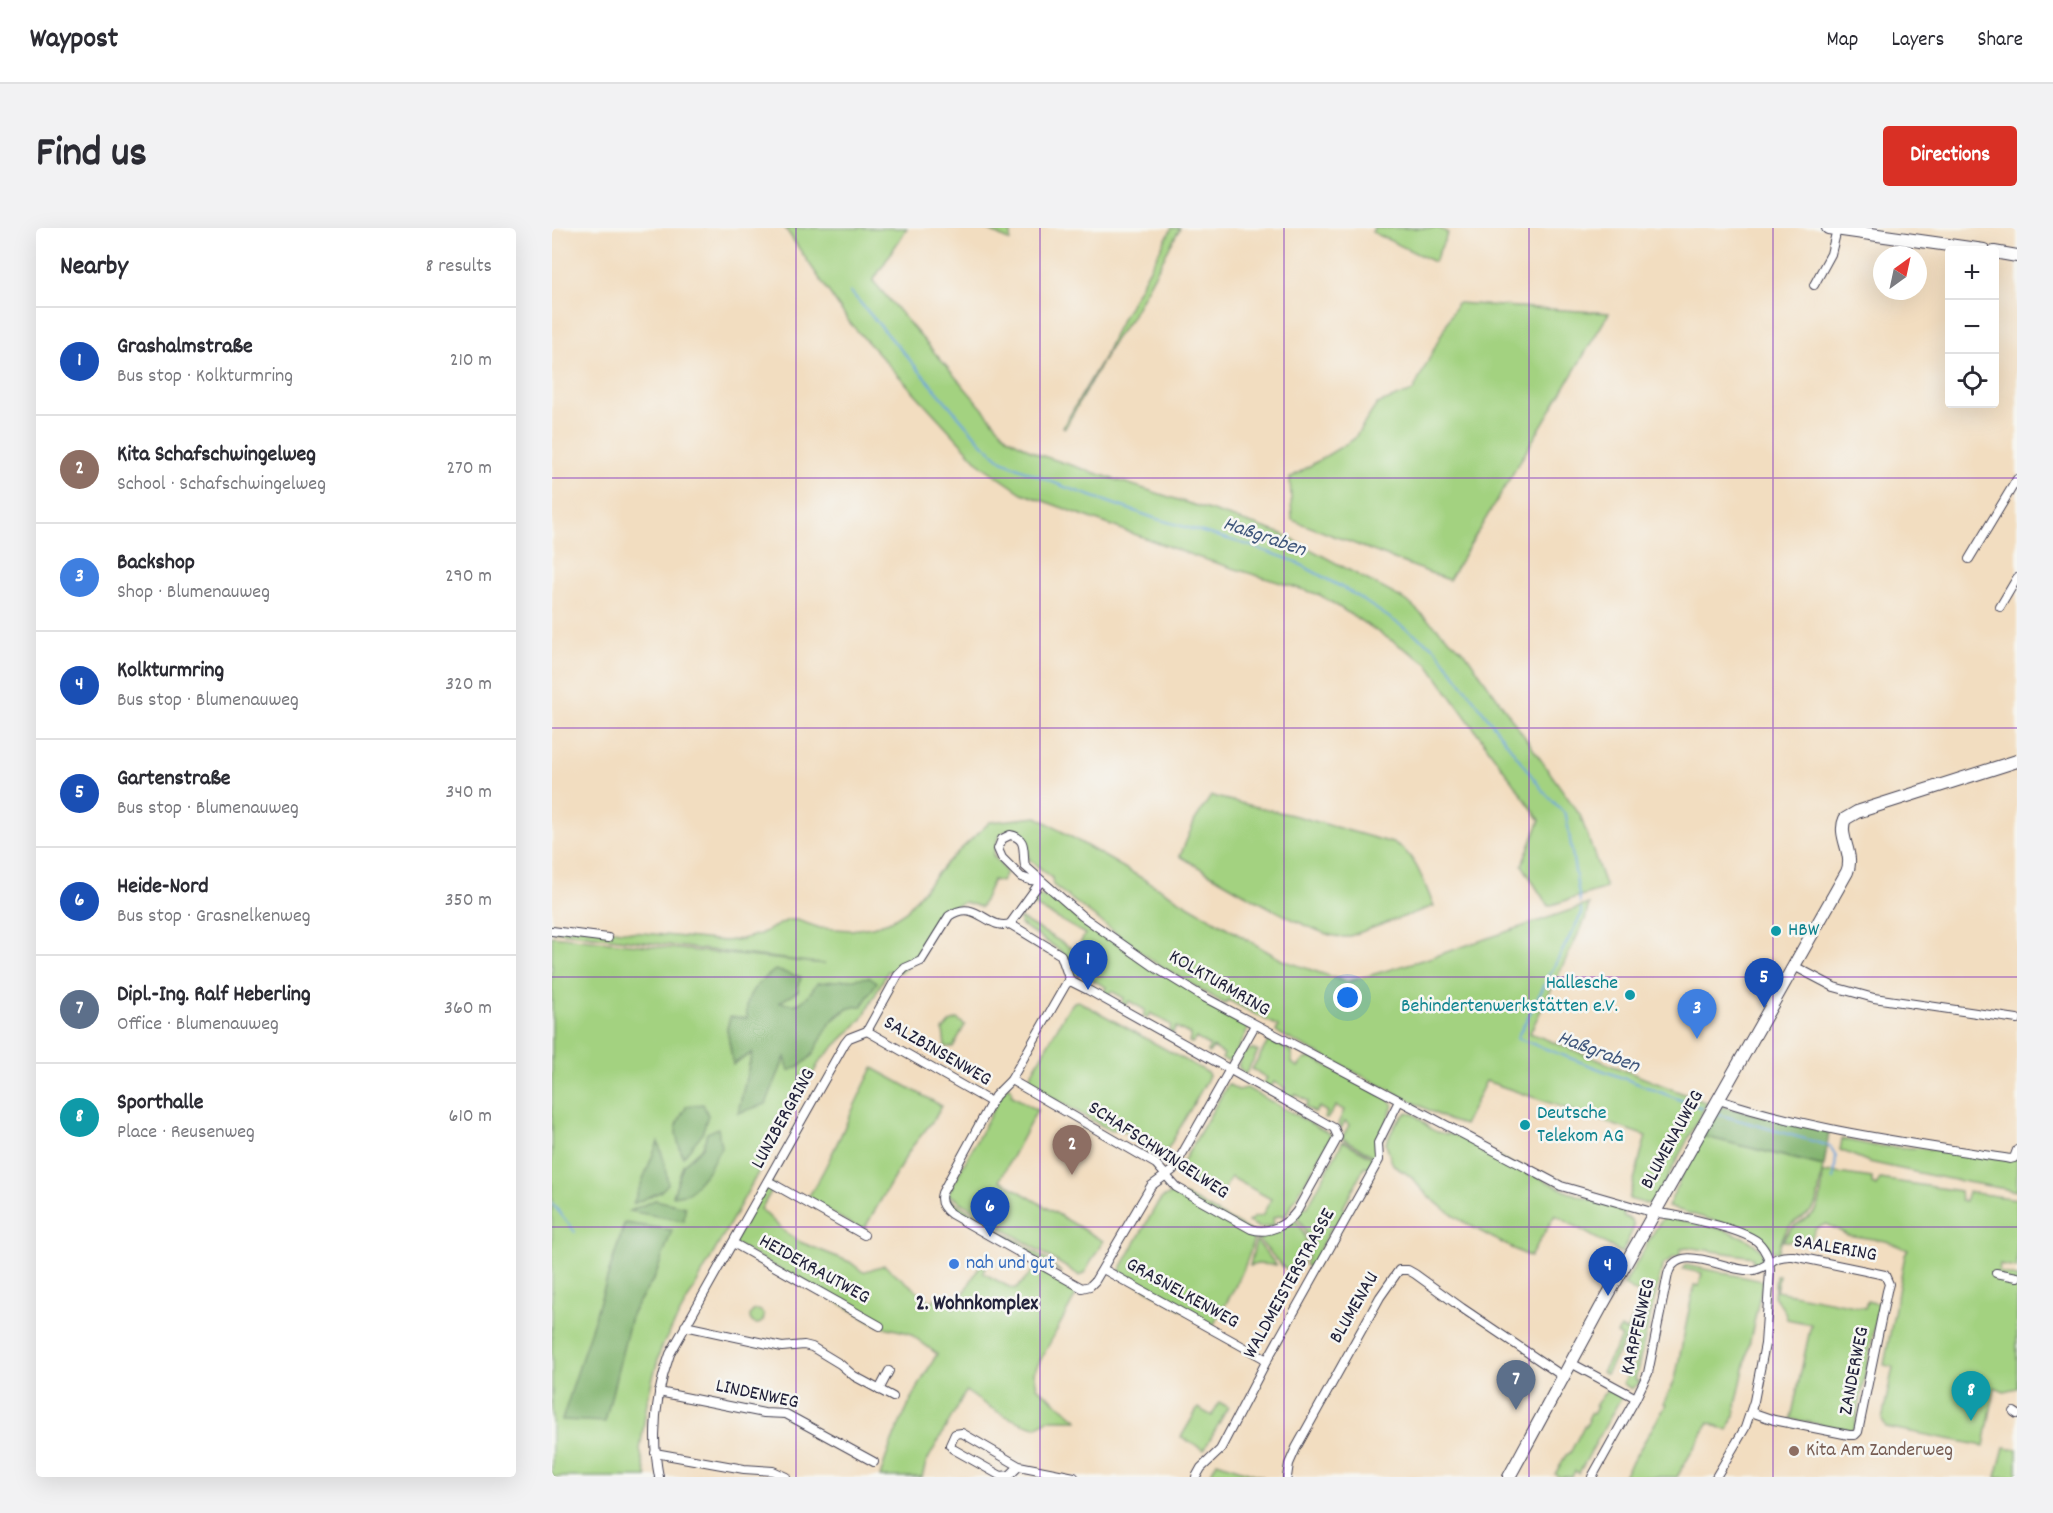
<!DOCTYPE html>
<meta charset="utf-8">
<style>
:root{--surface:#fff;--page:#f2f2f3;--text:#2b2b33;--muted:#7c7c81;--line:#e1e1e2;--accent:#d93025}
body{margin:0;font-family:Dekko,sans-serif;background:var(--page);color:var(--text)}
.controls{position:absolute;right:18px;top:18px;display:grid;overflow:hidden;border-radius:6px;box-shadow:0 6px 24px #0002}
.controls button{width:54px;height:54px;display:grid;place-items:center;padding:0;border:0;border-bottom:2px solid var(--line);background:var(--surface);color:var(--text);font:30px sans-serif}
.compass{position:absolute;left:1321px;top:18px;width:54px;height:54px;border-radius:50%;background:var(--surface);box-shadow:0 6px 24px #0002;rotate:33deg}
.you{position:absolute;left:796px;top:770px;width:21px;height:21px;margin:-15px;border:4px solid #fff;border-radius:50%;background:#1a73e8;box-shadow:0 0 0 9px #1a73e833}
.badge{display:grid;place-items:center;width:39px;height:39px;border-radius:50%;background:var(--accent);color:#fff;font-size:20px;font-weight:700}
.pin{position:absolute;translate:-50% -50px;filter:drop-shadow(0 2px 3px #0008)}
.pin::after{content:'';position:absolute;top:32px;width:21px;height:18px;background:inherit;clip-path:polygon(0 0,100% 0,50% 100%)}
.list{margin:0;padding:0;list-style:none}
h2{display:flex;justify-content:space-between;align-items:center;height:78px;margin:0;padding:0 24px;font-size:26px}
h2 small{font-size:20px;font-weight:400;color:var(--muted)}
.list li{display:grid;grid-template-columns:39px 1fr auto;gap:18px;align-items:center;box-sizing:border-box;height:108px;padding:0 24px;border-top:2px solid var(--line)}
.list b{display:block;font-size:22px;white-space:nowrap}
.list p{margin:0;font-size:20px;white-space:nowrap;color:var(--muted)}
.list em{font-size:20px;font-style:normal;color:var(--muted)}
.icon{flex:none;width:33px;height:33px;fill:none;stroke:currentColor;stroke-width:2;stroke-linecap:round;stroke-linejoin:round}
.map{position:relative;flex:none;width:1465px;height:1249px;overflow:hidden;border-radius:6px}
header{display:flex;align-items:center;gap:36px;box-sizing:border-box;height:84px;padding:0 30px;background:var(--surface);border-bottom:2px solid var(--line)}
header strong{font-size:28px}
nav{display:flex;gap:33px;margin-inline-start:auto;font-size:21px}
.intro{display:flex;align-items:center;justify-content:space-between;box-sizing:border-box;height:144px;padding:0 36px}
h1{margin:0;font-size:42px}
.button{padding:15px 27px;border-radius:6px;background:var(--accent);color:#fff;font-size:21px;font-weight:700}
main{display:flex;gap:36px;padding:0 36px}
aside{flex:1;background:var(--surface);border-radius:6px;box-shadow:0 6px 24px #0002}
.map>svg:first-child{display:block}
</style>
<header>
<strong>Waypost</strong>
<nav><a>Map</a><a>Layers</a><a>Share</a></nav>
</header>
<div class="intro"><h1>Find us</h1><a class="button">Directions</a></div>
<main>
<aside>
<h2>Nearby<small>8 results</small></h2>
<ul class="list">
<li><span class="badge" style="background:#1a4fb4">1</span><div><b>Grashalmstraße</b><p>Bus stop · Kolkturmring</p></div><em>210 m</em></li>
<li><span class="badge" style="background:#8d6e63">2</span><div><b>Kita Schafschwingelweg</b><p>School · Schafschwingelweg</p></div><em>270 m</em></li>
<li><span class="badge" style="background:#3f7fe0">3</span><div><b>Backshop</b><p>Shop · Blumenauweg</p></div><em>290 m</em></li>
<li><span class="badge" style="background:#1a4fb4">4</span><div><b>Kolkturmring</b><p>Bus stop · Blumenauweg</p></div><em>320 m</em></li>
<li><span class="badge" style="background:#1a4fb4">5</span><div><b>Gartenstraße</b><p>Bus stop · Blumenauweg</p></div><em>340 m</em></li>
<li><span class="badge" style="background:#1a4fb4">6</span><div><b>Heide-Nord</b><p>Bus stop · Grasnelkenweg</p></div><em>350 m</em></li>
<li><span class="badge" style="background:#5c6f8a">7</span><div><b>Dipl.-Ing. Ralf Heberling</b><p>Office · Blumenauweg</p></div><em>360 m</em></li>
<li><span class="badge" style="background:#0f9aa8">8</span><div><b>Sporthalle</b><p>Place · Reusenweg</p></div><em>610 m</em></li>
</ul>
</aside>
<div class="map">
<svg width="1465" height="1249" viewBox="0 0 1465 1249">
<rect width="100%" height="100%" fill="#f6f6f2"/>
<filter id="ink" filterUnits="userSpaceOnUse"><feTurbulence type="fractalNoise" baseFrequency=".0167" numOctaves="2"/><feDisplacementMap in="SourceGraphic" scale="12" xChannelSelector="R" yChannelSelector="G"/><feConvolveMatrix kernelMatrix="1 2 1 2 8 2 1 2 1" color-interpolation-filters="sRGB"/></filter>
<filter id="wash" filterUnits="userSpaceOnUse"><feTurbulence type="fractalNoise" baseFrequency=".008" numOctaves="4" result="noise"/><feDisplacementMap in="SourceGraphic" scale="24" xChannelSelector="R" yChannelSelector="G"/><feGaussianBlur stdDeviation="1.35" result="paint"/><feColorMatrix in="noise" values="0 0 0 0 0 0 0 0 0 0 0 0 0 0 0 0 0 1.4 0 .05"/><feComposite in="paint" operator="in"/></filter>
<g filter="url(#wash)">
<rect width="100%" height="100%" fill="#f2ddc0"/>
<!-- green -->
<g fill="#a3d280" stroke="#627a5e" stroke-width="1.5" fill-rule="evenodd">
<path d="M233,0H355L321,53L455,209L485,226L728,305L855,373L914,426L1028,587L1054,660L996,678L970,637L988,592L875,435L768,367L645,329L470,265L430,238L298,95Z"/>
<path d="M432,0H451L459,4L458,13Z"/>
<path d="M620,0H628L579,90L563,111L513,200L511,199L553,127L564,102Z"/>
<path d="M822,0H887L896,5L882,34L820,4Z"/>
<path d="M905,75L1057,85L897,352L740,292L738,250L802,211L825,176L861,163Z"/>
<path d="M659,568L748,589L844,616C866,630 871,654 882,678L795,709C776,710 759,699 742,692C703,673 666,651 628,628L643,592Z"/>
<path d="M485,589L730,732L795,754L877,730L1037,676L1033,692L978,805L1155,875L1103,973L1095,976L1077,971L1094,908L934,853L912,897L896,892L724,804L726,798L676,772L673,776L602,734L501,657L500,650L477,631L475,612L466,605L454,602L446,610L441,627L454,644L449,654L441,652L429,679L413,674L394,681L371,716L365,731L349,744L336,743L310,791L268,833L109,1120L96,1168L88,1222L95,1249H0V708L273,736L0,703V696L173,713L190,711L208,706L236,692H245L268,700L299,702L320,699L337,694L354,683L394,635L438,594ZM251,774L298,779L277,795L260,828H234L213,876L186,885L200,824L181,836L175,801L178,789L195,790L227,775L242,778ZM151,919L121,968L131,937ZM103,972L133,979V980L79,983ZM72,996L119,1002L103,1049L80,1084L53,1193L11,1192Z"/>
<path d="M486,668C512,669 524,699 548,704L694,796L696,801L681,831L676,833L670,831L672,826L661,819L657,825L655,823L658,818L644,810L640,815L637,814L639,807L624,799L621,805L617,803L619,797L598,785L595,790L591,788L593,782L577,773L574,778L570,775L572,770L559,763L556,768L552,766L554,759L528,745L525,750L509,723L468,696V690L524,723L533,706L480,676Z"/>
<path d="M526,773L655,844L657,847L654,854L610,931L590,921V913L568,901L559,903L476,856L477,850L514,784L522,774Z"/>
<path d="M405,791L413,797L401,819H393L391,802L398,794Z"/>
<path d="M717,812L740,824V835L746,839L753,831L761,830L837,871L841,877L823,929L790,910L797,897L793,893L789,901L786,896L792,882L784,878L775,891L772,890L775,884L767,879L763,885L753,879L756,873L743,866L738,871L730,866L733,860L722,854L718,860L711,856L715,850L700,841Z"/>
<path d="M699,821L706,823L693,847L686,838L691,826Z"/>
<path d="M321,840L390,878L383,890L359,920L311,1003L255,971C282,929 298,883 321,840Z"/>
<path d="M676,856L686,862L695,860L778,906L779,910L732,990L730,987L721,990L722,997L708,1000L696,994L703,989L710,988L719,971L679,949L668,969L625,944Z"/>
<path d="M457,858L460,862L459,867L485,882L448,952L551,1013L532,1046L528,1048L396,966L451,863Z"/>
<path d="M856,884C868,887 870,895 879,901C886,906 895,906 903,907L1016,964L1073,983L1071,988L1080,992L1082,999L1070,1025L1003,987L978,1029C937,1008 888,987 860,950C855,944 845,942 841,936C838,932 836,921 834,915C840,903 845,890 856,884Z"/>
<path d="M1150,908L1271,938L1265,975C1260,986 1248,989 1239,997C1231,1004 1229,1015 1226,1025L1218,1022L1200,1004L1116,979L1138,928Z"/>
<path d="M1290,911L1323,918L1381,921L1465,931V963L1381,948L1317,934L1288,922Z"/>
<path d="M791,913L823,931L818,940L813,938L791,980L794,982L785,999L781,997L767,1022L771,1025L762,1041L753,1037C762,1015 756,1006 744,987L750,979L755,980Z"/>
<path d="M1278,944L1320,950V956L1324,958L1328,951L1408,963L1409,973H1413L1416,964L1465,971V1040L1448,1037L1447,1045L1465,1049V1160L1452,1163L1443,1159L1432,1218L1334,1199L1330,1192L1341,1139L1332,1137L1353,1027L1356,1022L1334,1013L1295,1007L1275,996L1264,1000L1257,1014L1231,1013C1241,991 1259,994 1266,979C1270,970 1270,955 1271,945H1278Z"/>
<path d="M216,953L223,957L209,981L234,1005L248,1014L298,1034L311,1044L332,1037L380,1074L384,1069L403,1080L429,1036L433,1039L431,1045L459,1060L464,1061L484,1039L525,1065L482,1144L485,1159L526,1192H496L484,1199C458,1193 435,1179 414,1163L374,1235L370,1249H328C340,1205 362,1165 385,1126L357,1105L328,1098L181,1015Z"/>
<path d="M623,964L631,968L633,967L702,1005C701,1030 674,1077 660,1099L569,1046L568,1042L604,978L610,970Z"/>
<path d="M396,970L494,1031L510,1045L405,985L398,978Z"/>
<path d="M742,990C758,1012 760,1023 743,1045L730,1038L706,1011L705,1006Z"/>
<path d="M1112,990C1133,992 1166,999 1186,1007C1196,1011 1227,1029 1201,1036V1029L1134,1019L1129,1021L1128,1027L1121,1029L1115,1035H1113L1110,1039L1083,1152L1088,1154L1079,1161L1071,1155L1084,1134L1079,1131L1086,1118L1074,1111L1054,1146L1050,1144L1070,1109L1065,1106L1069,1100L1074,1103L1093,1069L1072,1057L1107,995Z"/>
<path d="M704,1012L724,1037L705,1036L698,1038Z"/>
<path d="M1133,1037L1211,1053L1182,1187L1176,1202L1171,1201L1157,1194L1125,1249H1071L1114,1177L1112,1175L1123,1152L1142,1057L1147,1058L1150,1045L1131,1041Z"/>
<path d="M1224,1048H1227L1224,1063L1313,1080L1315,1073L1327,1076L1303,1198L1300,1202L1239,1191L1259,1096L1235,1091L1232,1082L1222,1068Z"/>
<circle cx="205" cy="1089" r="7"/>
<path d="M1057,1159L1070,1168L1027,1245L1023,1243L1020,1249H1007L1003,1246L1014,1227L1018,1225L1032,1198H1034L1037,1192L1036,1191L1039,1185L1041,1186L1045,1179L1043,1178C1047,1172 1052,1166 1057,1159Z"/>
<path d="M667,1174L676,1179L652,1222L629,1209L646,1180L660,1188Z"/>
<path d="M1452,1219L1465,1221V1249H1444Z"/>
<path d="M665,1234L711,1249H657Z"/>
</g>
<!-- forest -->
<g fill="#82b46e" stroke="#526b54" stroke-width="1.5">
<path d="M223,742L249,749L246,763L228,774C250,781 253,772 265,755L318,749L325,754L310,778C278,779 275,806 260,826C255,835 246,839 237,843L233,829L214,876L186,885L200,825L181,836L175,801L178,789L195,790C192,765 205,756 223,742Z"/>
<path d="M151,876L156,887L150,906L131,929C122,903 120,902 135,878Z"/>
<path d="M1169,878L1277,904L1272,938L1150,908Z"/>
<path d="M166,900L169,919L155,944L137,965L121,968L131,937L151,919L155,905Z"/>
<path d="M106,914L113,936L116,956L108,964L81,976Z"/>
<path d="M103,972L133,979L132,993L77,983Z"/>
<path d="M73,995L120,1002L103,1049L80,1084L53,1194L10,1192Z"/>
</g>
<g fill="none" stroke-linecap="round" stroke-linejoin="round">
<!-- stream -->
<g stroke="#6ea6dd" stroke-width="2">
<path d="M298,63L429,214L450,233L510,258L605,291L693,316L742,333L800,365L883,420L992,564L1014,587L1028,674"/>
<path d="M1029,681V687L965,810L1150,880"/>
<path d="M1165,886L1278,918L1284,928L1282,951"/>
<path d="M0,975L23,1004"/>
</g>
</g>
</g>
<g filter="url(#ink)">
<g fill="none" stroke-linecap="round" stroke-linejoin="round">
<defs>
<g id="street">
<path d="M1262,57L1279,26L1285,1"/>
<path d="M1417,331L1465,251"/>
<path d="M1448,379L1465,350"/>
<path d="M489,653L478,652L469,649L450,630L446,621L450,611L458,607C476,610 470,624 473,638L530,688L604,740L648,767L1009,958L1103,985C1123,986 1191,1001 1206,1014C1214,1022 1218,1032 1218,1043L1213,1116L1202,1173L1193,1200L1164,1249"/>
<path d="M458,696L509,727L518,753"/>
<path d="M0,703L56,710"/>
<path d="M1242,738L1282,759L1322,770L1465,791"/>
<path d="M518,753L514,756L459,852L443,868L390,965C387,974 392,981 399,986L530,1060L538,1058L543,1053L599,958L621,942L703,797"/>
<path d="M315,803L439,874"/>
<path d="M459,852L604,936L624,959L699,1001C716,1007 735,997 745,983L786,909L782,900L536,762L518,753"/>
<path d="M1167,872C1261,903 1360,915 1458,931L1462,930L1465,922"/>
<path d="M216,953L312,1007"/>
<path d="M181,1015L328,1098"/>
<path d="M551,1041L715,1132"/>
<path d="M1444,1045L1465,1049"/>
<path d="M133,1098L230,1119L252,1117L260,1119L288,1136L302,1148L341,1169"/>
<path d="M1019,1135L1084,1170L1040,1249"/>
<path d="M327,1162L337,1143"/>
<path d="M107,1164L212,1185L234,1186L322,1234"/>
<path d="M1084,1170L1096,1145L1116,1046C1126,1011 1178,1046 1202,1042C1219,1039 1218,1027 1241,1028L1333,1047L1337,1056L1335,1063L1306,1204L1303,1207H1297L1222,1192L1199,1184"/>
<path d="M1462,1184L1465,1186"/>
<path d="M103,1225L192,1241L221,1243L234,1249"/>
<path d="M467,1238L458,1247L449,1248L401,1221L398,1217L403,1206L410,1205L467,1238L522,1249"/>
<path d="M107,1249C99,1208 104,1165 118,1126L293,815L297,810L315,803L346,747L353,740L369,733L397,688C424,669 435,703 458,696L489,653"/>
<path d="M644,1249L649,1240L668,1222L715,1132L827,932L826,915L847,873"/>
<path d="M735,1249L737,1236L744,1220L828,1069L847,1042H856L863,1046L910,1080L1012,1149"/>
</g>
<g id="secondary">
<path d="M1276,0L1432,22"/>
<path d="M1442,24L1465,28"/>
<path d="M957,1249L1048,1081L1295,644C1303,626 1285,608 1293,591L1305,584L1465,533"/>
</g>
</defs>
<!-- street casing -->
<use href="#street" stroke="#413e4f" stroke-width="10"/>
<!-- secondary casing -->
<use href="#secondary" stroke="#413e4f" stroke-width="14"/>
<!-- street -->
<use href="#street" stroke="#fff" stroke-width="8"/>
<!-- secondary -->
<use href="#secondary" stroke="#fff" stroke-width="12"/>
</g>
</g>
<!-- grid -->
<path fill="none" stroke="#7b2cbf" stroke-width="1.5" stroke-opacity="0.55" d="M244,0V1249M488,0V1249M732,0V1249M977,0V1249M1221,0V1249M0,250H1465M0,500H1465M0,749H1465M0,999H1465"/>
<!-- markers -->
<g fill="#0f9aa8" stroke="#f6f6f2" stroke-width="2">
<circle cx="1224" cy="703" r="6"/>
<circle cx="1078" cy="767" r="6"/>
<circle cx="973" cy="897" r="6"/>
</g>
<circle fill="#3f7fe0" stroke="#f6f6f2" stroke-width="2" cx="402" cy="1036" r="6"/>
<circle fill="#8d6e63" stroke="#f6f6f2" stroke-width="2" cx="1242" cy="1223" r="6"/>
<g text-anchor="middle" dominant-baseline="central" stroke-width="5" stroke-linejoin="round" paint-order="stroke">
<!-- culture labels -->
<g font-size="20" fill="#0d838f" stroke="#f6f6f2" text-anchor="start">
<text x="1236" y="703">HBW</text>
<text x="1066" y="756" text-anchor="end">Hallesche<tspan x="1066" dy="23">Behindertenwerkstätten e.V.</tspan></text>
<text x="985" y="886">Deutsche<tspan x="985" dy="23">Telekom AG</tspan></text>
</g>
<!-- street labels -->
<g font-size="20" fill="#22223b" stroke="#f6f6f2">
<text transform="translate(667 756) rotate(30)">KOLKTURMRING</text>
<text transform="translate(385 824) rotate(30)">SALZBINSENWEG</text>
<text transform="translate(232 891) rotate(-61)">LUNZBERGRING</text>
<text transform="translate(1121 912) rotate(-61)">BLUMENAUWEG</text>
<text transform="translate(606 923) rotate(33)">SCHAFSCHWINGELWEG</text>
<text transform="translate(1283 1021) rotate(10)">SAALERING</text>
<text transform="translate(262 1042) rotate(29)">HEIDEKRAUTWEG</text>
<text transform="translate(738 1056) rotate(-61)">WALDMEISTERSTRASSE</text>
<text transform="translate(630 1066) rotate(29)">GRASNELKENWEG</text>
<text transform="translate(803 1080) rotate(-60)">BLUMENAU</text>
<text transform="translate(1087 1099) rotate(-77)">KARPFENWEG</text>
<text transform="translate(1303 1143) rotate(-79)">ZANDERWEG</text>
<text transform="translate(205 1167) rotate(12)">LINDENWEG</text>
</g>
<!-- shop labels -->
<g font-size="20" fill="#366cbe" stroke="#f6f6f2" text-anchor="start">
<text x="414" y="1036">nah und gut</text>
</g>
<!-- education labels -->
<g font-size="20" fill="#785e54" stroke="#f6f6f2" text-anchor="start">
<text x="1254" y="1223">Kita Am Zanderweg</text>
</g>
<!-- water labels -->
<g font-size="21" font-style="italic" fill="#40577c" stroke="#f6f6f2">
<text transform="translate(712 310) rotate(19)">Haßgraben</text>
<text transform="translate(1046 825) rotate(21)">Haßgraben</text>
</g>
<!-- neighbourhood labels -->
<g font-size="21" font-weight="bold" fill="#22223b" stroke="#f6f6f2">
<text x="425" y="1077">2. Wohnkomplex</text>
</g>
</g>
</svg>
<div class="controls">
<button>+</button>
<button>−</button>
<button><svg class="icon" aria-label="locate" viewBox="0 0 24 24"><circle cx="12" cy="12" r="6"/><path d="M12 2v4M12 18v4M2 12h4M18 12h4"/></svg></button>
</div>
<svg class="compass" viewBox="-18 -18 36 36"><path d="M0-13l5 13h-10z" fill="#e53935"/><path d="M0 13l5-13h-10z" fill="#7c7c81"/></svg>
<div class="you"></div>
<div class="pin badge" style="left:536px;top:762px;background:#1a4fb4">1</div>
<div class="pin badge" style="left:520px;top:947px;background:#8d6e63">2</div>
<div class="pin badge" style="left:1145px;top:811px;background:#3f7fe0">3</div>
<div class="pin badge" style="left:1056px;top:1068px;background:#1a4fb4">4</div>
<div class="pin badge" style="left:1212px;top:780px;background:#1a4fb4">5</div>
<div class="pin badge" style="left:438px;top:1009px;background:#1a4fb4">6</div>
<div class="pin badge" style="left:964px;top:1182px;background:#5c6f8a">7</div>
<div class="pin badge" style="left:1419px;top:1193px;background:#0f9aa8">8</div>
</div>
</main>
